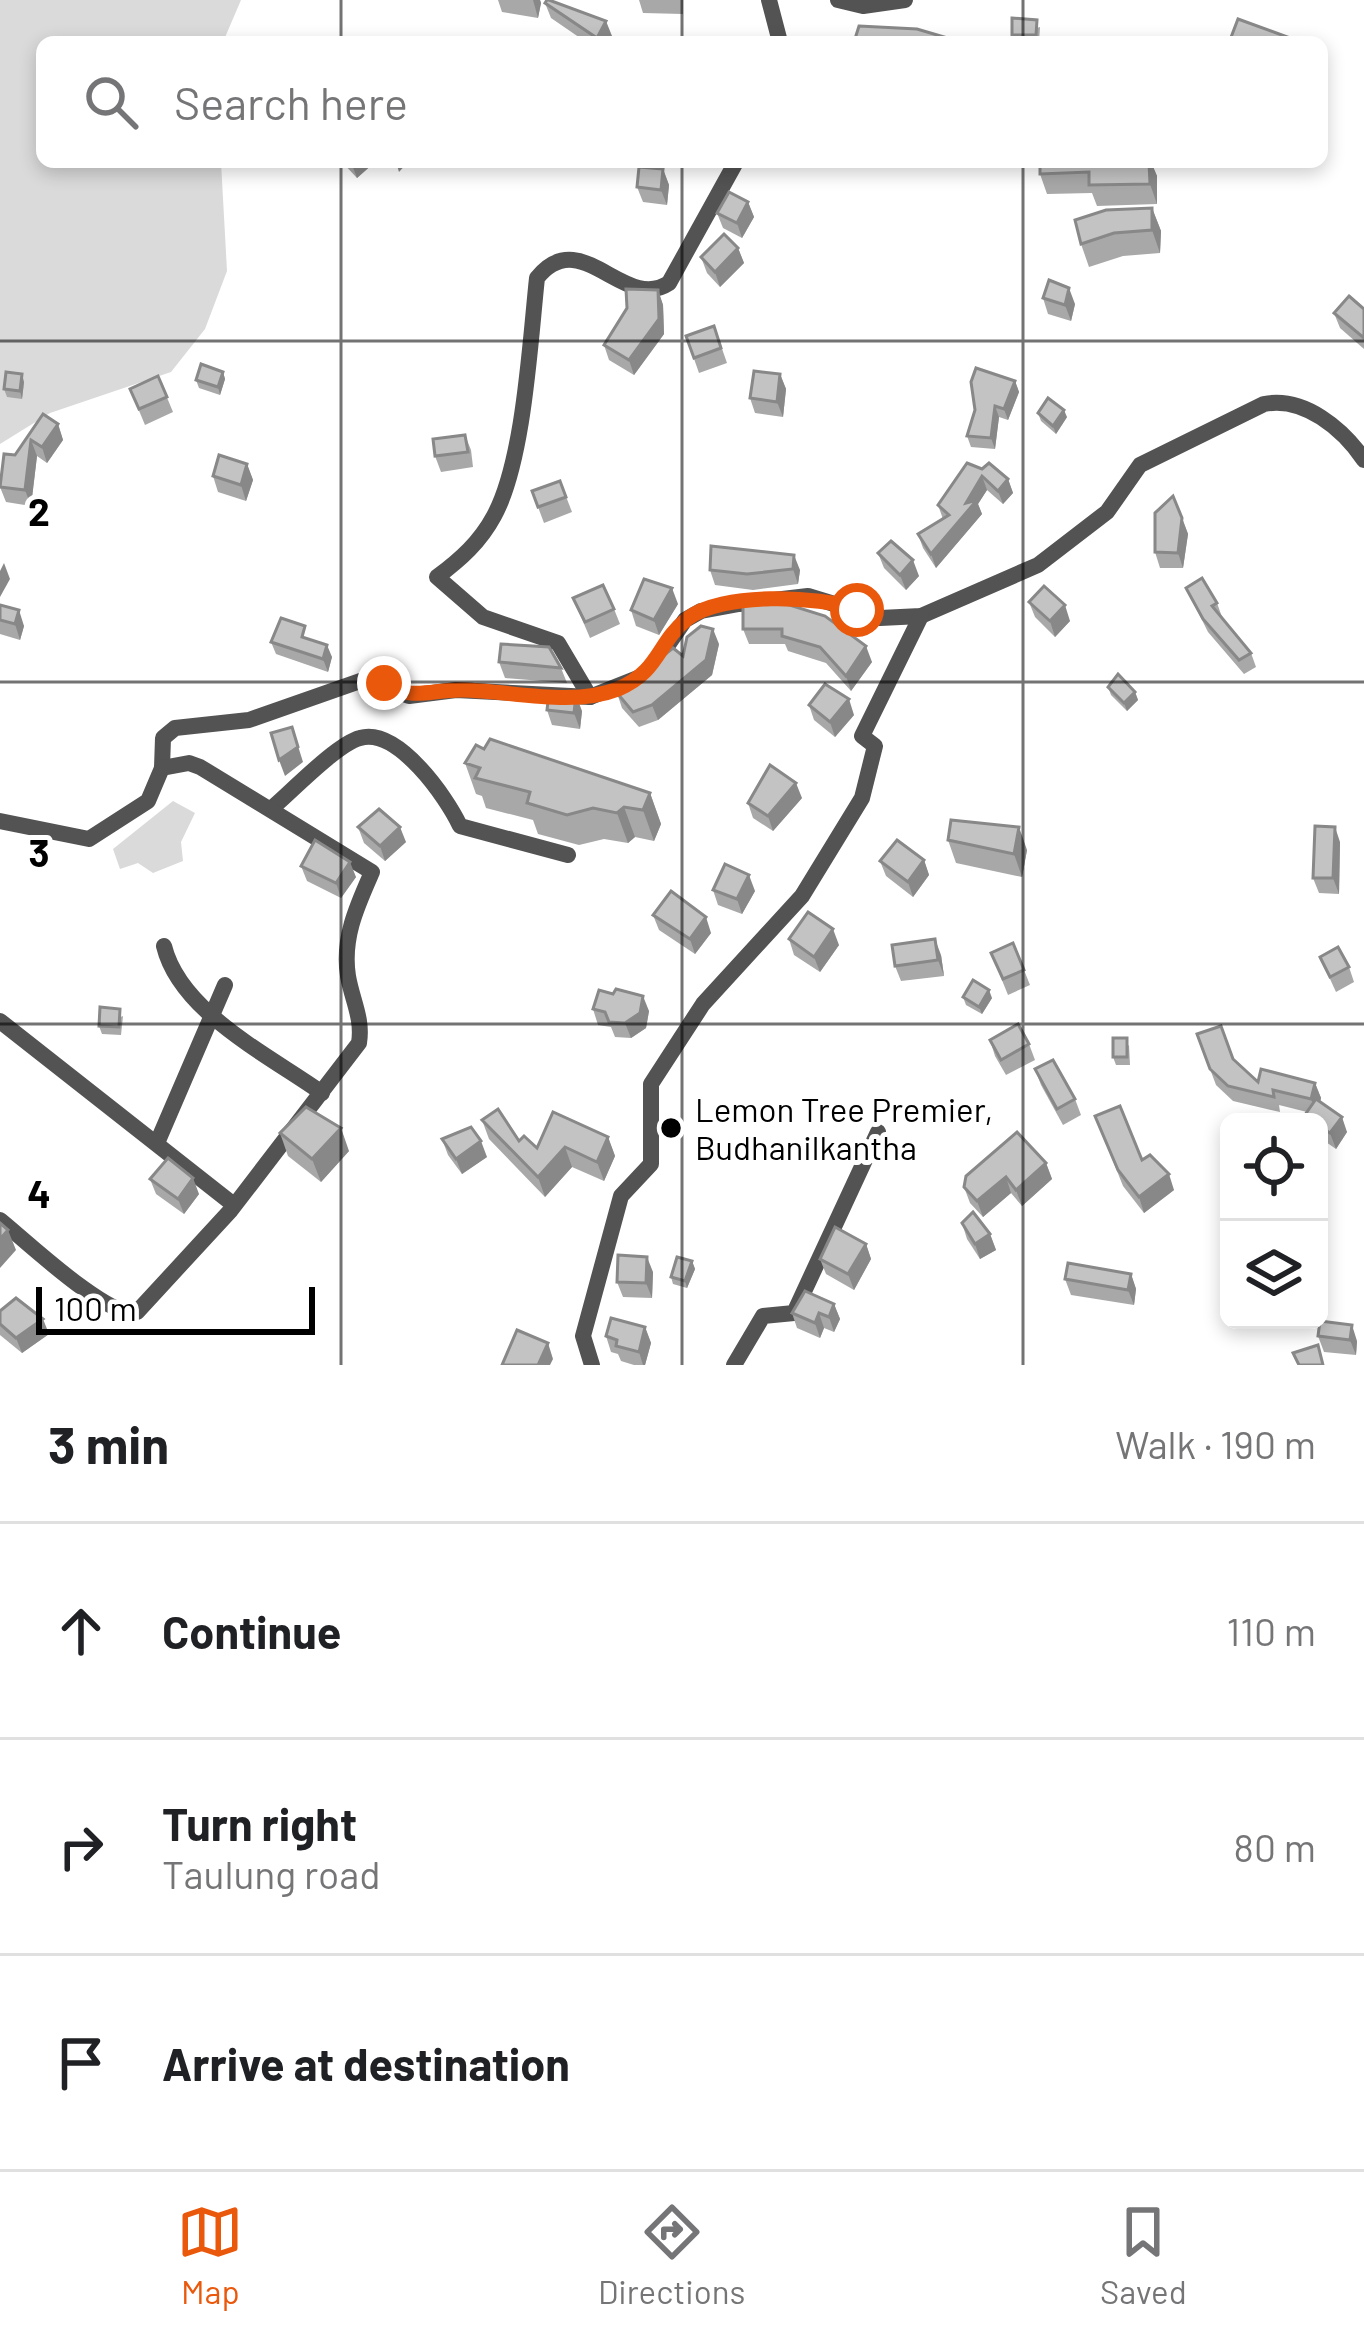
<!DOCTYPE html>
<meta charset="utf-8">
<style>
:root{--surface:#fff;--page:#f2f2f2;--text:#202124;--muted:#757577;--line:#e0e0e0;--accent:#ea580c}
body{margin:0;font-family:Barlow,sans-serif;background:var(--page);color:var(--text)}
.controls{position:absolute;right:36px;bottom:36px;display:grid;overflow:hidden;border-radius:18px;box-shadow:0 6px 18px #0003}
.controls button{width:108px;height:108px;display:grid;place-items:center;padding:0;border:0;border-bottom:3px solid var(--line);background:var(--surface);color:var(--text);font:60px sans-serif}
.scale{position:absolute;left:36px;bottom:30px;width:279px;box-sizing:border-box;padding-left:12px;border:6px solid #000;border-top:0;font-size:33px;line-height:42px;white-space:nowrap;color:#000;-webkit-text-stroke:9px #fff;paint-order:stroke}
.stop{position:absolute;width:36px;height:36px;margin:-27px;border:9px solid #ea580c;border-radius:50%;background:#fff}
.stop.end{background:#ea580c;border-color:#fff;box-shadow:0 3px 12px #0008}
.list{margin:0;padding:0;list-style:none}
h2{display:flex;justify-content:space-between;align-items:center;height:156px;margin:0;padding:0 48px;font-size:51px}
h2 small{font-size:39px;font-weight:400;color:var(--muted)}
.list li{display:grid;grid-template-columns:78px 1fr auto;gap:36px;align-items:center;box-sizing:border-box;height:216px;padding:0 48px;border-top:3px solid var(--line)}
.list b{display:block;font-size:45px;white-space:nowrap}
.list p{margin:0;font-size:39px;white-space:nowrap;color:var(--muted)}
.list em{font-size:39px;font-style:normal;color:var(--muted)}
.icon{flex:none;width:66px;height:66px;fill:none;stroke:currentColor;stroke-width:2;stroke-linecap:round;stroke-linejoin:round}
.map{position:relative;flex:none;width:1364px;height:1365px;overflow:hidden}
.search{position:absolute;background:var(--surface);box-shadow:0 6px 18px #0003;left:36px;right:36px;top:36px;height:132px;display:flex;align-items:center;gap:30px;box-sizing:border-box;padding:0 42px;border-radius:18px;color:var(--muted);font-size:45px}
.sheet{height:804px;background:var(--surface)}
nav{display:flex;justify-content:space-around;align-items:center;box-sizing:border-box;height:168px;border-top:3px solid var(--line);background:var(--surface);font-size:33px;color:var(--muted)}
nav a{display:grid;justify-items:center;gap:6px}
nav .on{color:var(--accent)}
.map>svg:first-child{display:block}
</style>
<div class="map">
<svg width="1364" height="1365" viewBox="0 0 1364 1365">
<rect width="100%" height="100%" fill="#fff"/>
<!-- green -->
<g fill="#dadada">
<path d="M0,0H241L223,42H42V162H221L227,271L205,329L171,372L50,413L0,444Z"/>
<path d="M173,801L195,813L181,842L183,861L153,873L138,863L120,869L113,849Z"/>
</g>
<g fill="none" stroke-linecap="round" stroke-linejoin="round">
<!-- minor -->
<g stroke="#535353" stroke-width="16">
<path d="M769,0L780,42"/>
<path d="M838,0L863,6L905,0"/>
<path d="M590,697L558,643L483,617L437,577C461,559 480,542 494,516C524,461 530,342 537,278C581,223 624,313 669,283L736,162"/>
<path d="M272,808C292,791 337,744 360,738C398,727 447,798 460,826L568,855"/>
<path d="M0,821L89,839L148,801L162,768L163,738L175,728L249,720L363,680L409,696L456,690L590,697L648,674L685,620L701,611L739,604L808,596L880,618L921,616L1038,565L1107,512L1140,465L1264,404C1304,396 1343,429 1364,460"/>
<path d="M164,946C180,1012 270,1056 322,1093"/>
<path d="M0,1021L234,1205"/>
<path d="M157,1143L225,985"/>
<path d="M0,1220C24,1239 110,1321 137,1312L231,1210L359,1043C363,1018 352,1000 348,976C342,938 357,906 372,872L200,767L189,763L162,768"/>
<path d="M592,1365L583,1336L621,1196L651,1164V1084L703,1004L802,896L862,798L875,746L862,736L921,616"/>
<path d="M734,1365L763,1316L794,1313L878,1132"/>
</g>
</g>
<!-- wall -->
<g fill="#a8a8a8">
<path d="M498,0H540L541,3L538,18L502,12Z"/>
<path d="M639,0H683V14L643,13Z"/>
<path d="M545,3L612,36L609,42H586L551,18Z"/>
<path d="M1040,27L1039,42H1015L1012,35Z"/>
<path d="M342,162H375L357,178Z"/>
<path d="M1040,162H1151L1157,176V204L1097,206L1092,193L1047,194L1040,174Z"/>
<path d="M663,169L669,185L667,205L643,202L637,187Z"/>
<path d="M748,202L754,217L742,238L723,228L717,213Z"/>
<path d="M1152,208L1161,231L1160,253L1123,256L1089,267L1081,244Z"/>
<path d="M738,248L744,263L720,287L707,273L701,257Z"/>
<path d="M658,290L663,305L664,334L634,375L609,360L604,345Z"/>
<path d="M1043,298L1075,304L1071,321L1048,314Z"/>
<path d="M1364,309V349L1340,328L1334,313Z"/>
<path d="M714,326L727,363L699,373L686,336Z"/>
<path d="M223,372L225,379L220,395L199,388L196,380Z"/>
<path d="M780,374L786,389L783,417L755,413L750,398Z"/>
<path d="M158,376L173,412L145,425L130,389Z"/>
<path d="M1015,381L1019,392L1008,420L999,417L995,449L971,447L967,436Z"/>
<path d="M24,382L22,399L7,397L4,389Z"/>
<path d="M1038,413L1067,417L1056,434L1041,421Z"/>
<path d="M43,414L58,424L63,440L47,463L37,456L31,506L6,502L0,487Z"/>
<path d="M465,435L471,450L473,467L441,472L435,456Z"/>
<path d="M967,463L1008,479L1013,493L1003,504L987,490L978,504L982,514L936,568L923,548L918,534L943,519L938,505Z"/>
<path d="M247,464L253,480L246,501L218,492L213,476Z"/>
<path d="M560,481L572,512L544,523L532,491Z"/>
<path d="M1182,518L1188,534L1183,568H1160L1155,552Z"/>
<path d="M711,546L800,570L798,584L753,590L715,585L710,570Z"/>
<path d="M878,553L919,576L906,590L884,568Z"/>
<path d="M1186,588L1217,603L1222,617L1251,653L1256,667L1244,674L1208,632Z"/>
<path d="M573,598L614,609L620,624L590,638Z"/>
<path d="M1029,602L1070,621L1055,637L1035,617Z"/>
<path d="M678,604L659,635L636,626L631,610Z"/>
<path d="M0,605L24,626L20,640L0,634Z"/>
<path d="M825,616L872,662L851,691L826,663L788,651L785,644H749L743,629Z"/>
<path d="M310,639L332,657L328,672L276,654L271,642Z"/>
<path d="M719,644L712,675L658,720L639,727L622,708L617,693L683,656Z"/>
<path d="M499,662L561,668L567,683L505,678Z"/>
<path d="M1108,687L1135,692L1138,700L1127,711L1111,695Z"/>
<path d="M809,705L854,715L835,737L814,720Z"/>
<path d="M547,710L582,711L580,729L552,725Z"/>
<path d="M484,749L650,793L661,824L654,841L635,837L628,843L604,839L579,845L538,834L533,820L486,808L482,796L476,794L465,763Z"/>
<path d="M802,798L773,831L753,818L748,803Z"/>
<path d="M358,827L406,842L385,861L364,843Z"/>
<path d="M948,840L1027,850L1022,877L956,863Z"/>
<path d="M1340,842L1339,894L1319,893L1313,878Z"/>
<path d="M924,860L929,875L913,897L886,876L880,861Z"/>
<path d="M301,866L356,877L341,898L307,881Z"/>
<path d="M713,890L755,891L742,914L718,905Z"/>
<path d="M653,915L711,933L695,954L659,930Z"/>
<path d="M789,939L839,945L820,972L794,955Z"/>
<path d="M991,953L1024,970L1030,985L1008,995Z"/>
<path d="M941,955L944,976L901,981L895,966Z"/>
<path d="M1320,957L1349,967L1354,982L1336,992Z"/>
<path d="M613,994L649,1011L646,1028L631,1038L615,1037L611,1027L598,1025L593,1009Z"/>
<path d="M963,997L992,998L982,1014L966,1005Z"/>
<path d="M123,1016L121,1035L102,1034L99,1026Z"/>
<path d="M1197,1034L1233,1059L1258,1082L1315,1083L1321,1098L1320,1102L1347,1132L1336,1149L1323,1140L1319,1146V1122L1307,1112L1279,1105L1280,1112L1233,1101L1216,1085Z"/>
<path d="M990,1040L1029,1044L1035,1060L1006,1075L995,1056Z"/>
<path d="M1129,1045L1130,1065H1116L1113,1057Z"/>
<path d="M1035,1069L1075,1099L1081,1115L1063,1125L1041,1085Z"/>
<path d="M1095,1116L1174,1190L1144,1213L1123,1186Z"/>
<path d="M482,1120L519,1141L537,1148L608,1137L615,1156L604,1181L572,1167L545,1197L489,1139Z"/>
<path d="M280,1133L349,1151L321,1182L288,1156Z"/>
<path d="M442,1139L487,1157L462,1174L448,1155Z"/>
<path d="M1046,1163L1052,1179L1022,1206L1011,1193L983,1217L970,1203L964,1187Z"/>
<path d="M150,1179L199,1194L184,1214L156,1194Z"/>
<path d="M962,1223L990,1234L996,1250L980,1259L967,1239Z"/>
<path d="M866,1244L871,1259L854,1290L826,1274L820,1259Z"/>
<path d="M692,1261L695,1269L687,1288L673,1284L671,1277Z"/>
<path d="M653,1272L652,1298L623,1297L617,1282Z"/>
<path d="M1131,1274L1136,1289L1134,1305L1071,1295L1065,1279Z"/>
<path d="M834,1304L840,1319L834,1332L824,1328L820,1338L797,1328L792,1313Z"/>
<path d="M0,1311L49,1334L22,1353L0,1335Z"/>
<path d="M645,1327L651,1343L645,1365H634L621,1361L618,1354L611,1352L606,1336Z"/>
<path d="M1318,1336L1357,1341L1356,1355L1324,1352Z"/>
</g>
<!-- shaded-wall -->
<g fill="#888">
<path d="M533,0H540L541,3L538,18Z"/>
<path d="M606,21L612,36L609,42H598L597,38Z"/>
<path d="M351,162H375L357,178Z"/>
<path d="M396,162H408L399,172Z"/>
<path d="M1149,162H1151L1157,176V204L1150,184Z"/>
<path d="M663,169L669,185L667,205L661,190Z"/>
<path d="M748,202L754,217L742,238L737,223Z"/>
<path d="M1152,208L1161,231L1160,253L1152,230Z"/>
<path d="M738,248L744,263L720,287L715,272Z"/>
<path d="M1069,288L1075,304L1071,321L1065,305Z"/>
<path d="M658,290L663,305L664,334L634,375L629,360Z"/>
<path d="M223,372L225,379L220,395L218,387Z"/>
<path d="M22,374L24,382L22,399L20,391Z"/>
<path d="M780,374L786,389L783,417L777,402Z"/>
<path d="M1015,381L1019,392L1008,420L1004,409Z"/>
<path d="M995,406L999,417L995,449L991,438Z"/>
<path d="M1064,410L1067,417L1056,434L1053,426Z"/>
<path d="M58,424L63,440L47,463L42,447Z"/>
<path d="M31,440L37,456L31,506L25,490Z"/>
<path d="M247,464L253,480L246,501L241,485Z"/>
<path d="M982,476L987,490L978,504L982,514L936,568L931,554Z"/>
<path d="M1008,479L1013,493L1003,504L998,491Z"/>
<path d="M1182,518L1188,534L1183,568L1178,553Z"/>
<path d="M794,555L800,570L798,584L793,569Z"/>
<path d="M913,560L919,576L906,590L900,575Z"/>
<path d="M4,563L10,579L0,597V571Z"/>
<path d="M672,588L678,604L659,635L654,620Z"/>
<path d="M1065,605L1070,621L1055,637L1050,621Z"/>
<path d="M19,610L24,626L20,640L15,624Z"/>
<path d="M713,629L719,644L712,675L658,720L652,705Z"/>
<path d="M327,645L332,657L328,672L323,659Z"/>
<path d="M866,646L872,662L851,691L846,676Z"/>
<path d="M1135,692L1138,700L1127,711L1124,703Z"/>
<path d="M576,695L582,711L580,729L574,713Z"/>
<path d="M849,699L854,715L835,737L830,722Z"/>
<path d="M292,727L303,762L285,776L279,760Z"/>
<path d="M796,783L802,798L773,831L768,816Z"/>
<path d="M650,793L661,824L654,841L643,810Z"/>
<path d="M624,807L635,837L628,843L617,813Z"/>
<path d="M400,827L406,842L385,861L380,846Z"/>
<path d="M1019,827L1027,850L1022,877L1014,854Z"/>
<path d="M1335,827L1340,842L1339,894L1333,878Z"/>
<path d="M924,860L929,875L913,897L908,882Z"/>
<path d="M350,862L356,877L341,898L336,883Z"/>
<path d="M749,875L755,891L742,914L737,899Z"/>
<path d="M706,917L711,933L695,954L690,939Z"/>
<path d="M833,929L839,945L820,972L814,957Z"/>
<path d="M935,939L941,955L944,976L938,960Z"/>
<path d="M989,990L992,998L982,1014L979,1007Z"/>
<path d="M643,996L649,1011L646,1028L631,1038L625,1023Z"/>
<path d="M1315,1083L1321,1098L1317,1114L1311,1099Z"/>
<path d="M1342,1117L1347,1132L1336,1149L1330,1133Z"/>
<path d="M341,1128L349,1151L321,1182L312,1159Z"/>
<path d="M608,1137L615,1156L604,1181L597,1162Z"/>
<path d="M481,1141L487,1157L462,1174L456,1159Z"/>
<path d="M565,1147L572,1167L545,1197L538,1177Z"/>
<path d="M1046,1163L1052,1179L1022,1206L1016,1190Z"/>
<path d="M1169,1174L1174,1190L1144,1213L1139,1197Z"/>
<path d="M1006,1177L1011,1193L983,1217L977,1201Z"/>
<path d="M193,1178L199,1194L184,1214L178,1199Z"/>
<path d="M8,1230L16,1250L0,1268V1239Z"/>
<path d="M990,1234L996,1250L980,1259L975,1244Z"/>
<path d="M866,1244L871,1259L854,1290L848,1274Z"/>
<path d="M647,1257L653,1272L652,1298L646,1283Z"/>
<path d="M692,1261L695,1269L687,1288L685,1281Z"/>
<path d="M1131,1274L1136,1289L1134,1305L1128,1290Z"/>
<path d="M834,1304L840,1319L834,1332L829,1317Z"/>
<path d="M819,1313L824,1328L820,1338L815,1323Z"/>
<path d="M43,1319L49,1334L22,1353L16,1338Z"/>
<path d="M1352,1325L1357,1341L1356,1355L1350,1340Z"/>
<path d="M645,1327L651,1343L645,1365H643L639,1352Z"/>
<path d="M548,1343L553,1359L550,1365H538Z"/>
</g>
<!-- building -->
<g fill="#c3c3c3" stroke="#888" stroke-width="3">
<path d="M547,0H549L606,21L597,38L545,3Z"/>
<path d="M1012,18L1037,20L1036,35H1012Z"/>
<path d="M1238,19L1290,38L1317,41V42H1236L1230,40Z"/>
<path d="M859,26L917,29L961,42H854Z"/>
<path d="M1040,162H1149L1150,184L1089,185V172L1040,174Z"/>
<path d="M639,167L663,169L661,190L637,187Z"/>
<path d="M729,192L748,202L737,223L717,213Z"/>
<path d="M1152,208V230L1114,233L1081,244L1075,220L1106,210Z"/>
<path d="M724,234L738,248L715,272L701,257Z"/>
<path d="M1049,280L1069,288L1065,305L1043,298Z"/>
<path d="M626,289L658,290L659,319L629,360L604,345L627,308Z"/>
<path d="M1349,296L1364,309V338L1334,313Z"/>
<path d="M714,326L721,348L694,358L686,336Z"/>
<path d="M201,364L223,372L218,387L196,380Z"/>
<path d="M976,368L1015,381L1004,409L995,406L991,438L967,436L975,410L971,382Z"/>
<path d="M754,371L780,374L777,402L750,398Z"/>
<path d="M6,372L22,374L20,391L4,389Z"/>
<path d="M158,376L167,397L139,409L130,389Z"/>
<path d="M1048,398L1064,410L1053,426L1038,413Z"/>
<path d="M43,414L58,424L42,447L31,440L25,490L0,487L4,454L15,455Z"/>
<path d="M465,435L468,452L435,456L433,439Z"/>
<path d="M219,455L247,464L241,485L213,476Z"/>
<path d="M967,463L982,469L989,463L1008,479L998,491L982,476L966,503L977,500L931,554L918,534L949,515L938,505Z"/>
<path d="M560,481L566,497L538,507L532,491Z"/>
<path d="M1173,496L1182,518L1178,553L1155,552V513Z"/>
<path d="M891,541L913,560L900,575L878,553Z"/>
<path d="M711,546L794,555L793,569L747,574L710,570Z"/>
<path d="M1202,578L1217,603L1212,606L1251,653L1239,660L1203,619L1186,588Z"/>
<path d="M644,579L672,588L654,620L631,610Z"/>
<path d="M603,585L614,609L585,622L573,598Z"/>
<path d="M1044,586L1065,605L1050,621L1029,602Z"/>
<path d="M767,598L825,616L866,646L846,676L820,647L782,636V629H743V600Z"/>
<path d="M0,605L19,610L15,624L0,620Z"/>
<path d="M281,618L305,626L302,637L327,645L323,659L271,642Z"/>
<path d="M701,626L713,629L706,660L652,705L633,712L617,693L673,648L683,656L687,637Z"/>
<path d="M501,644L549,647L561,668L499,662Z"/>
<path d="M1118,674L1135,692L1124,703L1108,687Z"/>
<path d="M825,684L849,699L830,722L809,705Z"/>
<path d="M549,693L576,695L574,713L547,710Z"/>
<path d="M292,727L298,747L279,760L271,733Z"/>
<path d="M490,739L650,793L643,810L624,807L617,813L593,808L567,815L527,803L530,792L475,778L480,768L465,763L476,745L484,749Z"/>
<path d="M770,765L796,783L768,816L748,803Z"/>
<path d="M379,809L400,827L380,846L358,827Z"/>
<path d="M951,820L1019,827L1014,854L948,840Z"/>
<path d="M1315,826L1335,827L1333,878H1313Z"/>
<path d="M315,840L350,862L336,883L301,866Z"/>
<path d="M897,840L924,860L908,882L880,861Z"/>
<path d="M725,864L749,875L737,899L713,890Z"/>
<path d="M671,891L706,917L690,939L653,915Z"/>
<path d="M808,912L833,929L814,957L789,939Z"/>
<path d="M935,939L938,960L895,966L892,945Z"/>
<path d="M1013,943L1024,970L1003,979L991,953Z"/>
<path d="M1338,947L1349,967L1330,977L1320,957Z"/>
<path d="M973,980L989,990L979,1007L963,997Z"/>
<path d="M616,989L643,996L640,1013L625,1023L609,1022L605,1012L593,1009L599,990L613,994Z"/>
<path d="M100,1007L120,1009L119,1027L99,1026Z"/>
<path d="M1018,1024L1029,1044L1001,1060L990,1040Z"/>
<path d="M1221,1026L1233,1059L1258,1082L1261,1069L1315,1083L1311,1099L1273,1090L1274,1097L1228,1086L1210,1069L1197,1034Z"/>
<rect x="1113" y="1038" width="14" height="19"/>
<path d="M1053,1060L1075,1099L1057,1109L1035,1069Z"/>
<path d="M1316,1099L1342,1117L1330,1133L1319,1126V1122H1300Z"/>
<path d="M1120,1106L1142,1160L1150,1155L1169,1174L1139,1197L1118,1170L1095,1116Z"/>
<path d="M306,1107L341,1128L312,1159L280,1133Z"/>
<path d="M498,1109L519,1141L524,1136L537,1148L553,1112L608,1137L597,1162L565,1147L538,1177L482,1120Z"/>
<path d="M471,1127L481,1141L456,1159L442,1139Z"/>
<path d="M1017,1132L1046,1163L1016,1190L1006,1177L977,1201L964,1187L966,1176Z"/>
<path d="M168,1158L193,1178L178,1199L150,1179Z"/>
<path d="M973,1212L990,1234L975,1244L962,1223Z"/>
<path d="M0,1223L8,1230L0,1239Z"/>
<path d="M835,1227L866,1244L848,1274L820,1259Z"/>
<path d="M618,1255L647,1257L646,1283L617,1282Z"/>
<path d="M677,1257L692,1261L685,1281L671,1277Z"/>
<path d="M1068,1263L1131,1274L1128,1290L1065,1279Z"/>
<path d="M805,1291L834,1304L829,1317L819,1313L815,1323L792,1313Z"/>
<path d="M16,1298L43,1319L16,1338L0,1324V1311Z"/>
<path d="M611,1318L645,1327L639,1352L616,1346L617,1340L606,1336Z"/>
<path d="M1320,1321L1352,1325L1350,1340L1318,1336Z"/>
<path d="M517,1330L548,1343L538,1365H502Z"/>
<path d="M1318,1345L1323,1365H1299L1293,1353Z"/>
</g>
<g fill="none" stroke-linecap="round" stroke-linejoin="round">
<!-- route -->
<path stroke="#ea580c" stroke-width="15" d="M384,683C412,702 432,689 463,690C512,691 572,707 618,689C660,671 657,643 687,619C720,592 820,595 857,610"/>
</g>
<!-- grid -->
<path fill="none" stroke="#000" stroke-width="3" stroke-opacity="0.55" d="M341,0V42M682,0V42M1023,0V42M341,162V1365M682,162V1365M1023,162V1365M0,341H1364M0,682H1364M0,1024H1364"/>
<!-- markers -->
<circle fill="#000" stroke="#fff" stroke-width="4.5" cx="671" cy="1128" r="12"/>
<g text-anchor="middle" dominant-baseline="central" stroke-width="10" stroke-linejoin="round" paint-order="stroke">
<!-- poi labels -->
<g font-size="33" fill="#000" stroke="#fff" text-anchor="start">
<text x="695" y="1109">Lemon Tree Premier,<tspan x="695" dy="38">Budhanilkantha</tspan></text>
</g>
</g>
<g font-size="39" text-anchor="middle" font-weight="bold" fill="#000" stroke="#fff" stroke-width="10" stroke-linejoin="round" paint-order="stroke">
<text x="39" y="526">2</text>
<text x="39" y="867">3</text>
<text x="39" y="1208">4</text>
</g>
</svg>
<div class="controls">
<button><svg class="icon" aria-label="locate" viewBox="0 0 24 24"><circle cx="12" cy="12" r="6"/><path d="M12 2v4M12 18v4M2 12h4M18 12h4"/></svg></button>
<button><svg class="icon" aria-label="layers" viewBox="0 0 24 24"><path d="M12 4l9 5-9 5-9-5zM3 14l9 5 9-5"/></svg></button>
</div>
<div class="scale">100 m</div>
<div class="stop" style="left:857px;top:610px"></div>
<div class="stop end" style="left:384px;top:683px"></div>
<div class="search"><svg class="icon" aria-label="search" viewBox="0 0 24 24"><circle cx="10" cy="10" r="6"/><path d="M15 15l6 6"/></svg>Search here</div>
</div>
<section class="sheet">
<h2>3 min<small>Walk · 190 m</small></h2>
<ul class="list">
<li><svg class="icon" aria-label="ahead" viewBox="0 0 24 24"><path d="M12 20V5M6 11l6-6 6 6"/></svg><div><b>Continue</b></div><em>110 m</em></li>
<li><svg class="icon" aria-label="right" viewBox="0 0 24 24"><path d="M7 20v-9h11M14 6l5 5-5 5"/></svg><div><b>Turn right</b><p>Taulung road</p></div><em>80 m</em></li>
<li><svg class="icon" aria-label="arrive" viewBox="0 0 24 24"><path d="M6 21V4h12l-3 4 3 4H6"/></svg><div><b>Arrive at destination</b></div></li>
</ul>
</section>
<nav>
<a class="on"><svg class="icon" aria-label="map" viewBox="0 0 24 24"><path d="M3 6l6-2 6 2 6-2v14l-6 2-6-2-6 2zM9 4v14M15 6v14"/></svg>Map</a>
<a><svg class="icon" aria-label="directions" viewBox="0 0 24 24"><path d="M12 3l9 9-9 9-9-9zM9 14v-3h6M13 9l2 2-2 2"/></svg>Directions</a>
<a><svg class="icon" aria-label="saved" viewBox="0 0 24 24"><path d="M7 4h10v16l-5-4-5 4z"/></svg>Saved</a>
</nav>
